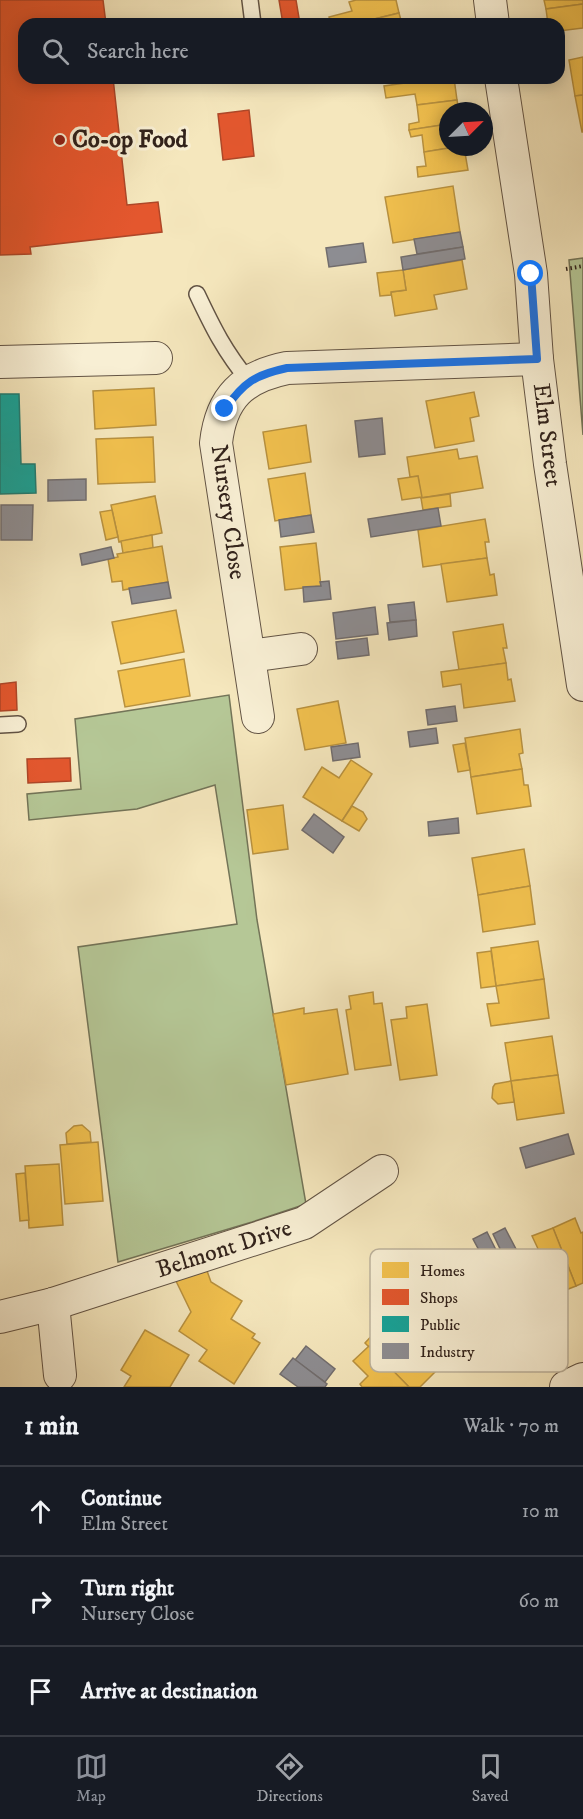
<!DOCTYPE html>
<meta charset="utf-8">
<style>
:root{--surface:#171b24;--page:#242831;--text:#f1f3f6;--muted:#9ea1a6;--line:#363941;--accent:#8c9099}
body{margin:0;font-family:"IM FELL DW Pica",serif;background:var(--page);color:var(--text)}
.compass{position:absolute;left:439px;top:102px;width:54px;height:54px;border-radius:50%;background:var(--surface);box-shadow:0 3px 15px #0003;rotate:66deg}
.stop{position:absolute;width:18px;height:18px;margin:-14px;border:4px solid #1a73e8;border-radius:50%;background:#fff}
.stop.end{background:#1a73e8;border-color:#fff;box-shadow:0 2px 6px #0008}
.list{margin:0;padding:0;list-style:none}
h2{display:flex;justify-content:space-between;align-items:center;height:78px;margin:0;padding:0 24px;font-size:26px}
h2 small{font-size:20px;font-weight:400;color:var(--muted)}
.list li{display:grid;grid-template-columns:39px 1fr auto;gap:18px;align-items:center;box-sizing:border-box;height:90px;padding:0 24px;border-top:2px solid var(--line)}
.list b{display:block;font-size:22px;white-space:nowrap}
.list p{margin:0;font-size:20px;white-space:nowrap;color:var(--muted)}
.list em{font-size:20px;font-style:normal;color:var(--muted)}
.icon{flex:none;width:33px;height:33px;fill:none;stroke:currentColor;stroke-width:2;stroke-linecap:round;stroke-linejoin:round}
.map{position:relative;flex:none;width:583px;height:1387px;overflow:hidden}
.search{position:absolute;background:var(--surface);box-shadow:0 3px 15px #0003;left:18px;right:18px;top:18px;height:66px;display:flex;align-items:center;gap:15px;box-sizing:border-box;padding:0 21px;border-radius:18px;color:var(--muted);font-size:22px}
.sheet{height:348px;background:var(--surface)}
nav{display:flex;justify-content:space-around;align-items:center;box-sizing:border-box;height:84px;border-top:2px solid var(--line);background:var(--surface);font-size:16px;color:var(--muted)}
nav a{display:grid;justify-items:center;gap:3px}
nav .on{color:var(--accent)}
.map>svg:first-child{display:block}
</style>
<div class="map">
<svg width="583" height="1387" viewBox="0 0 583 1387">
<rect width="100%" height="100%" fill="#f5e7bd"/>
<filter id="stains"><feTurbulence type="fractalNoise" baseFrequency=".00333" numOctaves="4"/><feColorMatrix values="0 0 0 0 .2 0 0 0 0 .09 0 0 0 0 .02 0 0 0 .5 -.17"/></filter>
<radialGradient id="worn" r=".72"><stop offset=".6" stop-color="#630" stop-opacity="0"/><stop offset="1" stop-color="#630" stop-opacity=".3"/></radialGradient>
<!-- green -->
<g fill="#b5c796" stroke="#737458" stroke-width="1.5">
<path d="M583,258V435L569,260Z"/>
<path d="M229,695L257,920L306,1204L252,1222L118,1262L78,947L237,924L215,785L137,809L29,820L27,794L81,789L75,719Z"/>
</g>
<!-- homes -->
<g fill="#f2c14e" stroke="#b8913f" stroke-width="1.5">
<path d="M356,0H396L399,13L354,24H331L329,17L352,11L349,2Z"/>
<path d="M544,0H583V4L546,9Z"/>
<path d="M583,4V28L559,31V24H548L546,9Z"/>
<path d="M399,13L402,24H354Z"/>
<path d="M583,57V95L575,96L569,60Z"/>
<path d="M440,78H454L457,100L417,105L415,94L386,98L384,86Z"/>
<path d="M583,95V132H582L575,96Z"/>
<path d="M457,100L459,111H448V124L409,130V124L419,122L417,105Z"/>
<path d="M448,124V147H455L424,152L422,135L411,137L409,130Z"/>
<path d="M455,147H464L468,170L418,177L417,167L426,166L424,152Z"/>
<path d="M453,186L460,232L393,243L385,197Z"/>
<path d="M462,260L467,289L434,295L437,309L395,316L391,292L406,290L403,270Z"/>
<path d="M403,270L406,290L391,292V295L380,296L377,273Z"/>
<path d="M154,388L156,425L95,429L93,391Z"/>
<path d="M474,392L479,416L470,418L474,441L435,448L426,401Z"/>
<path d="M306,425L311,462L269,469L263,432Z"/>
<path d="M153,437L155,482L98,484L96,439Z"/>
<path d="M457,449L459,459L477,456L483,488L421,498L418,476L410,477L407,457Z"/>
<path d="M305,473L311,515L275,521L268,479Z"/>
<path d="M418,476L422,497L402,500L398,479Z"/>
<path d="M450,494L451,506L423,510L421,498Z"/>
<path d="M155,496L162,533L119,542L111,505Z"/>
<path d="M112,510L118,537L106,540L100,512Z"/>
<path d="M485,519L489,542H485L487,558L423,567L418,530Z"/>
<path d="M152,535L153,548L123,553L121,541Z"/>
<path d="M316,543L321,586L285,590L280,547Z"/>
<path d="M162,546L168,582L123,590L122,581L112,582L108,559L118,557L117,554Z"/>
<path d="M487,558L490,575L494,574L497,595L447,602L441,564Z"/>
<path d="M176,610L184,652L121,664L112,622Z"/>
<path d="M503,624L507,648H503L506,663L459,670L453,632Z"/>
<path d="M184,659L190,696L125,707L118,671Z"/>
<path d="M506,663L508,680L511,679L515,701L464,708L461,684L443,687L441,672Z"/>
<path d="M338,701L346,743L305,750L297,709Z"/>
<path d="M520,729L523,753L519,754L522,769L471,777L465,738Z"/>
<path d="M465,743L470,770L458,772L453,745Z"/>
<path d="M351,760L372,774L342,821L303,797L322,767L339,778Z"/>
<path d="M522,769L524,785H528L531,806L477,814L471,777Z"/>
<path d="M283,805L288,849L253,854L247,810Z"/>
<path d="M352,806L363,812L367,819L359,831L342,821Z"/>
<path d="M524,849L530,886L478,895L472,858Z"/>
<path d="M530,886L535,924L483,932L478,895Z"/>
<path d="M538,941L544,979L496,986L491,948Z"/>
<path d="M491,951L496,986L481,988L477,953Z"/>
<path d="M544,979L549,1018L491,1026L487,1004L499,1003L496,986Z"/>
<path d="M373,992L374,1004L382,1003L391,1065L355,1070L346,1010L351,1009L349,996Z"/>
<path d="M427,1004L437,1075L400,1080L391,1020L407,1018L406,1007Z"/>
<path d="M304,1008V1014L337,1009L348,1074L286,1085L273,1014Z"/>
<path d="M552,1036L558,1075L511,1081L505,1043Z"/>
<path d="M558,1075L564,1113L517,1120L511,1081Z"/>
<path d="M511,1081L514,1102L498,1104L492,1098L493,1087L495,1084Z"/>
<path d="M82,1125L90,1132L91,1142L67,1144L66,1133L74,1126Z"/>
<path d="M98,1142L103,1201L65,1204L60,1145Z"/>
<path d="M59,1164L63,1225L29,1228L25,1166Z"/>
<path d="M25,1173L29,1220L20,1221L16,1174Z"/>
<path d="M575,1218L581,1233L583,1232V1283L576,1286L553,1228Z"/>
<path d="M553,1228L576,1286L543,1299L526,1259L540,1253L532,1236Z"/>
<path d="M206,1268L211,1282L242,1301L231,1319L255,1334L252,1338L260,1343L234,1384L199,1361L207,1350L179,1331L191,1312L175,1279Z"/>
<path d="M145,1330L189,1355L170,1387H124L131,1376L121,1370Z"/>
<path d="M376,1331L394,1350L406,1339L437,1370L420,1387H409L365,1343Z"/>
<path d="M369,1346L409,1387H362L360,1384L368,1376L353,1361Z"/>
</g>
<!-- shops -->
<g fill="#e4572e" stroke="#ae4728" stroke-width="1.5">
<path d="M0,0H103L106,24H24V78H113L127,205L158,202L162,232L30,247L31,254L0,255Z"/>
<path d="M279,0H296L300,24H283Z"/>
<path d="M249,110L254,156L223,160L218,114Z"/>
<path d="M16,682L17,710L0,711V684Z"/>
<path d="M70,758L71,781L28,783L27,759Z"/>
</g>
<!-- public -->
<path fill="#17a398" stroke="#1f7c72" stroke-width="1.5" d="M0,394H19L21,464H35L36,493L0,494Z"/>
<!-- industry -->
<g fill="#8d8d92" stroke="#716d6e" stroke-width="1.5">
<path d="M460,232L463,247L417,254L414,239Z"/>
<path d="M363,243L366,262L329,267L326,248Z"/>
<path d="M463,247L465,259L403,270L401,257Z"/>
<path d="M382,418L385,454L359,457L355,421Z"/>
<path d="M86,479V500L48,501V480Z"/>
<path d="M1,505H33L32,540H1Z"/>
<path d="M438,508L441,526L371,537L368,519Z"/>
<path d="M311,515L314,532L281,537L279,520Z"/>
<path d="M111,547L114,558L82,565L80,554Z"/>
<path d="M329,581L331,599L304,602L303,587L321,586L320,582Z"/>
<path d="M168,582L171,598L132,604L129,588Z"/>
<path d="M414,602L416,620L390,622L388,605Z"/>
<path d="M375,607L378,634L336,639L333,613Z"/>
<path d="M416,620L417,636L389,640L387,623Z"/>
<path d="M367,638L369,655L338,659L336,642Z"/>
<path d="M455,706L457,721L428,725L426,710Z"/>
<path d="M436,728L438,743L410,747L408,732Z"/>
<path d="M358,743L360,757L333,761L331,747Z"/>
<path d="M314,814L344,837L333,853L302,830Z"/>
<path d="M458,818L459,833L429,836L428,822Z"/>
<path d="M568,1134L574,1154L526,1168L520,1148Z"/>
<path d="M505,1228L517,1251L504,1257L493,1234Z"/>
<path d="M487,1232L500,1258L487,1265L473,1239Z"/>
<path d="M306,1346L335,1369L325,1382L295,1360Z"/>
<path d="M293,1358L327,1384L325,1387H298L280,1374Z"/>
</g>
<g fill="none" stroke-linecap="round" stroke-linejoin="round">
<defs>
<g id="service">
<path d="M250,0L253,24"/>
<path d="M197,294C213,328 225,352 249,381"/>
<path d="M0,725L18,724"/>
</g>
<g id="minor">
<path d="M490,0L493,24"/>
<path d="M501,78L531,274L537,359L550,464L583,685"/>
<path d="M0,362L156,358"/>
<path d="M249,656L301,649"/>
<path d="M258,717L216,443C221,397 243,377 287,368L537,359"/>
<path d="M53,1304L60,1375"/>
<path d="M0,1317L53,1304L304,1223L382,1171"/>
<path d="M566,1387L583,1379"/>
</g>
</defs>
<!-- service casing -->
<use href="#service" stroke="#625344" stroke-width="18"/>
<!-- minor casing -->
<use href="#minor" stroke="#625344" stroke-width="34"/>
<!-- path -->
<path stroke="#31221b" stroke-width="4" stroke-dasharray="1.5 3" stroke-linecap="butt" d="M566,269L583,266"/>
<!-- service -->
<use href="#service" stroke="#f8efd4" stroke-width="15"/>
<!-- minor -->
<use href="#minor" stroke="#f8efd4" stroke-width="32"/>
</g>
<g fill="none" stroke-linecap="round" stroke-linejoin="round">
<!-- route -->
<path stroke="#1a73e8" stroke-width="8" d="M225,409C244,382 255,375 287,368L537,359L531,274"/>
</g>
<!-- markers -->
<circle fill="#8f2418" stroke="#f8efd4" stroke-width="2" cx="60" cy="140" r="6"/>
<g text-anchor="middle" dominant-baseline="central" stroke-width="6" stroke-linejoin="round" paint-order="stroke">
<!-- poi labels -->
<g font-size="24" font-weight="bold" fill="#31221b" stroke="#f8efd4" text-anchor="start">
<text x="72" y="140">Co-op Food</text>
</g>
<!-- street labels -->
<g font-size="24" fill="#31221b" stroke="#f8efd4">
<text transform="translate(547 435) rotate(83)">Elm Street</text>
<text transform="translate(228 512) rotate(82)">Nursery Close</text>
<text transform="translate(224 1249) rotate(-18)">Belmont Drive</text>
</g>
</g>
<!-- legend -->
<rect x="370" y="1249" width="198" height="123" rx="9" fill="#f8efd4" stroke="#bcb29c" stroke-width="1.5"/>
<rect x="382" y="1262" width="27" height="16" fill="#f2c14e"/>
<rect x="382" y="1289" width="27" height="16" fill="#e4572e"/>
<rect x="382" y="1316" width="27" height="16" fill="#17a398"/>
<rect x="382" y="1343" width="27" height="16" fill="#8d8d92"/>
<g font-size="16" fill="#31221b">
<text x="420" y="1276">Homes</text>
<text x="420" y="1303">Shops</text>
<text x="420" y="1330">Public</text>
<text x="420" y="1357">Industry</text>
</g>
<rect width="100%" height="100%" filter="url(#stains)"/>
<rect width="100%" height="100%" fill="url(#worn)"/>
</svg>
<svg class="compass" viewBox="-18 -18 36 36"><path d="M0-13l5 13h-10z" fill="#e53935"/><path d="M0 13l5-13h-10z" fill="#9ea1a6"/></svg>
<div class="stop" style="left:531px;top:274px"></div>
<div class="stop end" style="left:225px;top:409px"></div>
<div class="search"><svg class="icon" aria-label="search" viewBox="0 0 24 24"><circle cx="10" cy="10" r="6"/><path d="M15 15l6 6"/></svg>Search here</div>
</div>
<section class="sheet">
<h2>1 min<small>Walk · 70 m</small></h2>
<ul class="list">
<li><svg class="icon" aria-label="ahead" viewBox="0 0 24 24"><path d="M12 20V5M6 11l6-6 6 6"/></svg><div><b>Continue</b><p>Elm Street</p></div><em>10 m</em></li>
<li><svg class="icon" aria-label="right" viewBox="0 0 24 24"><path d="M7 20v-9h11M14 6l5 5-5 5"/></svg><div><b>Turn right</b><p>Nursery Close</p></div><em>60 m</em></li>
<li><svg class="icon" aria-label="arrive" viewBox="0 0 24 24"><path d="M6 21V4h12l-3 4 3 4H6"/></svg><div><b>Arrive at destination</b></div></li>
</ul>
</section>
<nav>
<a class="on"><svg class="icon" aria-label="map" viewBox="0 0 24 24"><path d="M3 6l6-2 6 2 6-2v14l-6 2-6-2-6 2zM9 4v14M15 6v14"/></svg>Map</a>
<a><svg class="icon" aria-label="directions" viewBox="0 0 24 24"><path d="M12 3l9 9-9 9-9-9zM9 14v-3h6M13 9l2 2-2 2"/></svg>Directions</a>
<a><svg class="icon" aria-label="saved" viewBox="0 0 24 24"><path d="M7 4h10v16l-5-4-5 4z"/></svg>Saved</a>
</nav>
